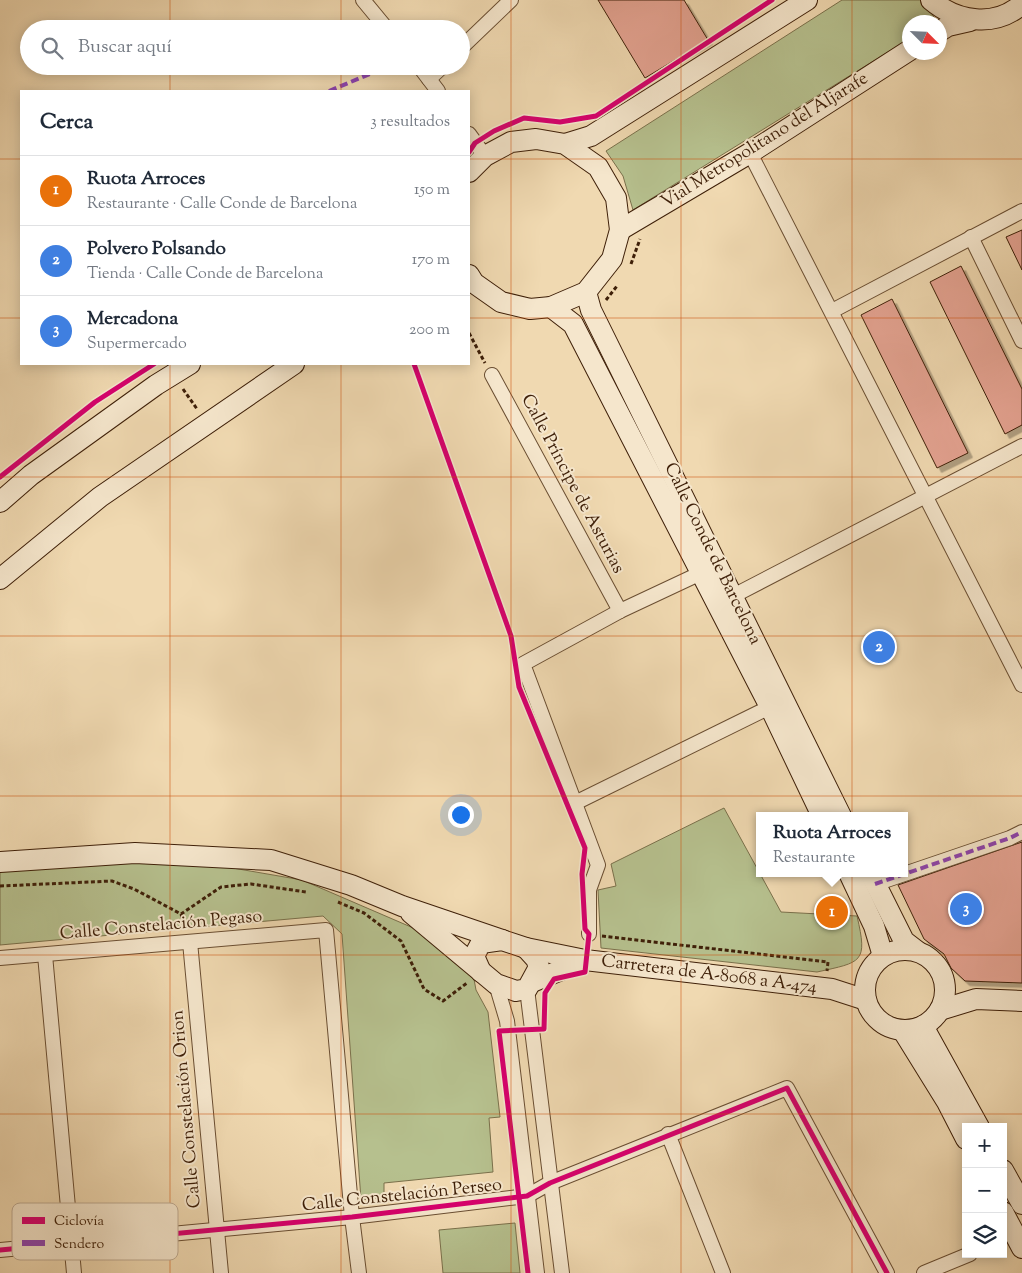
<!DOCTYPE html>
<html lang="es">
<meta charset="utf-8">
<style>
:root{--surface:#fff;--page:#f6f6f7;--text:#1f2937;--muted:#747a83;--line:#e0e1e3;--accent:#0b8043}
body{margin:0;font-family:"Sorts Mill Goudy",serif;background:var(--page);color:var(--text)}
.controls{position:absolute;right:15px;bottom:15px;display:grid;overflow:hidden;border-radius:0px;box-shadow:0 2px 12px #0003}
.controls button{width:45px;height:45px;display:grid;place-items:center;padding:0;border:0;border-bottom:1px solid var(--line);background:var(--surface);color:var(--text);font:25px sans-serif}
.compass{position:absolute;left:902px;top:15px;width:45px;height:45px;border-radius:50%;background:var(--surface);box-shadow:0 2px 12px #0003;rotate:114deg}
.you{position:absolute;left:460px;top:814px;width:18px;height:18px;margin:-12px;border:4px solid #fff;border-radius:50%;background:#1a73e8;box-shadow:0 0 0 8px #1a73e833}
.badge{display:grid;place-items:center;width:32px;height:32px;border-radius:50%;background:var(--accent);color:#fff;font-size:16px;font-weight:700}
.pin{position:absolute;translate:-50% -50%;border:2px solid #fff;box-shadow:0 1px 5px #0006}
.popup{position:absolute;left:756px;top:812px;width:152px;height:65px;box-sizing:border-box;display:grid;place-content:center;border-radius:0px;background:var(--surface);filter:drop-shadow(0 1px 4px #0005);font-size:16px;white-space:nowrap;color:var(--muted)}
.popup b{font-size:19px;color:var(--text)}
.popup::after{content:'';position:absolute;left:50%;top:100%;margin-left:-10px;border:10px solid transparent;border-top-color:var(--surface)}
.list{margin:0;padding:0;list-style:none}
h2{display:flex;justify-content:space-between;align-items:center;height:65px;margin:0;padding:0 20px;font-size:21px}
h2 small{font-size:16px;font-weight:400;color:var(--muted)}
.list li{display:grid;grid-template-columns:32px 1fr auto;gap:15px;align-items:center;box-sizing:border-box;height:70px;padding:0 20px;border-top:1px solid var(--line)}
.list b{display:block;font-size:19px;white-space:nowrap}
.list p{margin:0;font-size:16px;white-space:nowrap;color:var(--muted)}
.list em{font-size:16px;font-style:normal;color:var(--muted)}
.icon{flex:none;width:28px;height:28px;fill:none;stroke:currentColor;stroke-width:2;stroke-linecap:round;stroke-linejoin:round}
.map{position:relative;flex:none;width:1022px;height:1273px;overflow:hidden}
.search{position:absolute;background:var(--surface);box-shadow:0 2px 12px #0003;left:20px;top:20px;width:450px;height:55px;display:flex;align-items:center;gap:12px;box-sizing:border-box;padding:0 18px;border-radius:28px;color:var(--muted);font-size:19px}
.panel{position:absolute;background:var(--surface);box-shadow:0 2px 12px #0003;left:20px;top:90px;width:450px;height:275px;border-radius:0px}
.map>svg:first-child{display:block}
</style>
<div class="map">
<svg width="1022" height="1273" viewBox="0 0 1022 1273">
<defs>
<filter id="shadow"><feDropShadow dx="4.5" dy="4.5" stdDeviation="0" flood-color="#0004"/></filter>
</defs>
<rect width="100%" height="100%" fill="#f0d9b1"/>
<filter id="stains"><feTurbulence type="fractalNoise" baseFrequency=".004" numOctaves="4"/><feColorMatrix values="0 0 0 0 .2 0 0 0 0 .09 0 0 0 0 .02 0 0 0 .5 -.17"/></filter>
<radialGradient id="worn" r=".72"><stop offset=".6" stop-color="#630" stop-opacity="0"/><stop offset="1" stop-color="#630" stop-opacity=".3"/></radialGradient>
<!-- green -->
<g fill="#b6c08e" stroke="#7a704b">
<path d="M842,0H923L937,22H910L909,39L633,210L623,176L606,151Z"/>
<path d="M724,808L781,912L857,916C868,963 862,962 817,972L601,948L598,890L616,886L611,864Z"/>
<path d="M198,862L302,880L469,952L476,990L488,1012L500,1117L489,1118L493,1172L384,1183V1197L361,1200L342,934L323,916L0,945V871L71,864Z"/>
<path d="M515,1223L520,1273H443L439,1230Z"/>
</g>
<!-- building -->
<g fill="#e5a392" stroke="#3e1f08" filter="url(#shadow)">
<path d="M598,0H684L708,40L645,78Z"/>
<path d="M1022,230V270L1006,237Z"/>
<path d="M961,266L1022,389V425L1005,434L930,282Z"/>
<path d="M892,299L968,453L937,468L861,315Z"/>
<path d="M1022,842V983L965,981L951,968L944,954L924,939L898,885Z"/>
</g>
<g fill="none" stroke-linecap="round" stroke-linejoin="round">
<defs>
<g id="street">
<path d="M363,0L387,29"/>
<path d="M461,48L511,0"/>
<path d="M419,66L438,91"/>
<path d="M429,79L443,66"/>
<path d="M469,134L485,156"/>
<path d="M750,153L1022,685"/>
<path d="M971,237L1022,341"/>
<path d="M832,311L1022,211"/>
<path d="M492,375L620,611"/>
<path d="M733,596L1022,446"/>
<path d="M575,803L770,707"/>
<path d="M875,884L1010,838L1022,832"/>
<path d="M589,934V890L598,865L523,664L620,611L701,573"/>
<path d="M190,942L221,1273"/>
<path d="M45,955L74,1273"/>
<path d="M0,958L326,930L352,1217L359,1273"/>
<path d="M496,984L507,1021L537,1273"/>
<path d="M527,989L562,1273"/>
<path d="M668,1134L723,1273"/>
<path d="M0,1250L352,1217L527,1196L550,1183L787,1088L887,1273"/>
<path d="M924,1273L970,1254"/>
</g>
<g id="secondary">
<path d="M931,0C957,22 995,28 1022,4"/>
<path d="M940,31L948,26L970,21"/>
<path d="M565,144L591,136L807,0"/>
<path d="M469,172L485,156L511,142L536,139L565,144L598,167L616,198L620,230L612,259L586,292L551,307L530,309L501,302L474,283L469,275"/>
<path d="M620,230L750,153L910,50"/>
<path d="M586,292L591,310L841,816"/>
<path d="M551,307L573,324L770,707L822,816"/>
<path d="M0,502L31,475L156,385L190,364"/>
<path d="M0,579L100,497L294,364"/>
<path d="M0,862L135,853L271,860L351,885L402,906L502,940"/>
<path d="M849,873L874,926L883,956"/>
<path d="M870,873L904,941L917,951"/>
<path d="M411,913L496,984L516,991L527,989L539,967L536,959L526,948"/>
<circle cx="905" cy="990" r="40"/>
<path d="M481,972L474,956L481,943L502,940L526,948L585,960L832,989L866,1000"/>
<path d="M532,982L585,960"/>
<path d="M940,1010L976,999L1022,1001"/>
<path d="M923,1026L979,1127"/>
<path d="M903,1031L947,1102L966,1139"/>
<path d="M1003,1170L1022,1204"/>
<path d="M1003,1212L1022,1248"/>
</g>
</defs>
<!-- street casing -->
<use href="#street" stroke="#6a4e32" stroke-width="16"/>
<!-- secondary casing -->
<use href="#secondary" stroke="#3e1f08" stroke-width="22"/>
<!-- path -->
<g stroke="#3e1f08" stroke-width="3" stroke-dasharray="4 2.5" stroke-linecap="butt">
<path d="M631,264L640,239"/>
<path d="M606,300L617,286"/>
<path d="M469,333L485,363"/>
<path d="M183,389L197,409"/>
<path d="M0,886L112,881L134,889L181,914L221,887L251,884L306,892"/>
<path d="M338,902L364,913L401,941L424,989L443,1001L467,983"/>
<path d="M181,914L185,927"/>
<path d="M602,936L828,962L827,971"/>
</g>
<!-- street -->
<use href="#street" stroke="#f5e6cc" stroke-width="14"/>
<!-- secondary -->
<use href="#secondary" stroke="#f5e6cc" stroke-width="20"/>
<!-- quiet -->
<g stroke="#8e44ad" stroke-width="4" stroke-dasharray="8 4" stroke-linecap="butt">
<path d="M329,91L389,66"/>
<path d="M875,884L1010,838L1022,832"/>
</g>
<defs>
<g id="cycleway">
<path d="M469,152L475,143L494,131L524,118L560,122L596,116L772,0"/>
<path d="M414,364L511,636L519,687L585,848L582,874L585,929L589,934L585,972L554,979L545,993L544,1029L499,1031L528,1273"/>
<path d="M0,477L95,402L154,364"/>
<path d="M0,1250L352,1217L527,1196L550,1183L787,1088L887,1273"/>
</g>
</defs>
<!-- cycleway casing -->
<use href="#cycleway" stroke="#f5e6cc" stroke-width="8"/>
<!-- cycleway -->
<use href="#cycleway" stroke="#d6006c" stroke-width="5"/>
</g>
<!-- grid -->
<path fill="none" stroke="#ce500b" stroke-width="1" stroke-opacity="0.55" d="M170,0V29M341,0V29M511,0V1273M681,0V1273M852,0V1273M170,66V91M341,66V91M0,159H21M469,159H1022M0,318H21M469,318H1022M170,364V1273M341,364V1273M0,477H1022M0,636H1022M0,796H1022M0,955H1022M0,1114H1022"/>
<g text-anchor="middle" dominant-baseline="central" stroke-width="4" stroke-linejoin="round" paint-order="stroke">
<!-- street labels -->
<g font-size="18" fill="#3e1f08" stroke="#f5e6cc">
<text transform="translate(765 141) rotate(-32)">Vial Metropolitano del Aljarafe</text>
<text transform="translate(572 484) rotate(62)">Calle Príncipe de Asturias</text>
<text transform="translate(712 554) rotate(64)">Calle Conde de Barcelona</text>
<text transform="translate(161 926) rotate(-5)">Calle Constelación Pegaso</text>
<text transform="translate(709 975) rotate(7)">Carretera de A-8068 a A-474</text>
<text transform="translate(187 1109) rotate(-95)">Calle Constelación Orion</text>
<text transform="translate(402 1196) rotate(-6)">Calle Constelación Perseo</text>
</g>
</g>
<!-- legend -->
<rect x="12" y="1203" width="166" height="57" rx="8" fill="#f5e6cc" stroke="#beaa91" stroke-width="1"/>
<rect x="22" y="1217" width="23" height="7" fill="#d6006c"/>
<rect x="22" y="1240" width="23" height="6" fill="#8e44ad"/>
<g font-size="14" fill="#3e1f08">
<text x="54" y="1225">Ciclovía</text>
<text x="54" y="1248">Sendero</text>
</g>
<rect width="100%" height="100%" filter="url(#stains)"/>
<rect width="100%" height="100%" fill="url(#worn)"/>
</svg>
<div class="controls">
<button>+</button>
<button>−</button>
<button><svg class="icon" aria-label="layers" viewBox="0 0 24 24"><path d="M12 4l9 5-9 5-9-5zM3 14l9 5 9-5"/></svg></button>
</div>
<svg class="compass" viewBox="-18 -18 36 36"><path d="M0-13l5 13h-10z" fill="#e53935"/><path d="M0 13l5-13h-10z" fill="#747a83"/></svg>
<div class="you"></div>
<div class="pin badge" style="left:832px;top:912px;background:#e8710a">1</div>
<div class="popup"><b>Ruota Arroces</b>Restaurante</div>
<div class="pin badge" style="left:879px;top:647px;background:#3f7fe0">2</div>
<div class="pin badge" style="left:966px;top:909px;background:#3f7fe0">3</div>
<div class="search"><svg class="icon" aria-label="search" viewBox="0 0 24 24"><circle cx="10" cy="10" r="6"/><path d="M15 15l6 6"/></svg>Buscar aquí</div>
<section class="panel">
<h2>Cerca<small>3 resultados</small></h2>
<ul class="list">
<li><span class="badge" style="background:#e8710a">1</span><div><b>Ruota Arroces</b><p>Restaurante · Calle Conde de Barcelona</p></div><em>150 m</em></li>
<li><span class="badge" style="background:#3f7fe0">2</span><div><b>Polvero Polsando</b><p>Tienda · Calle Conde de Barcelona</p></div><em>170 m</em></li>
<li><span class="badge" style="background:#3f7fe0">3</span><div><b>Mercadona</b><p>Supermercado</p></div><em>200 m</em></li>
</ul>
</section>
</div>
